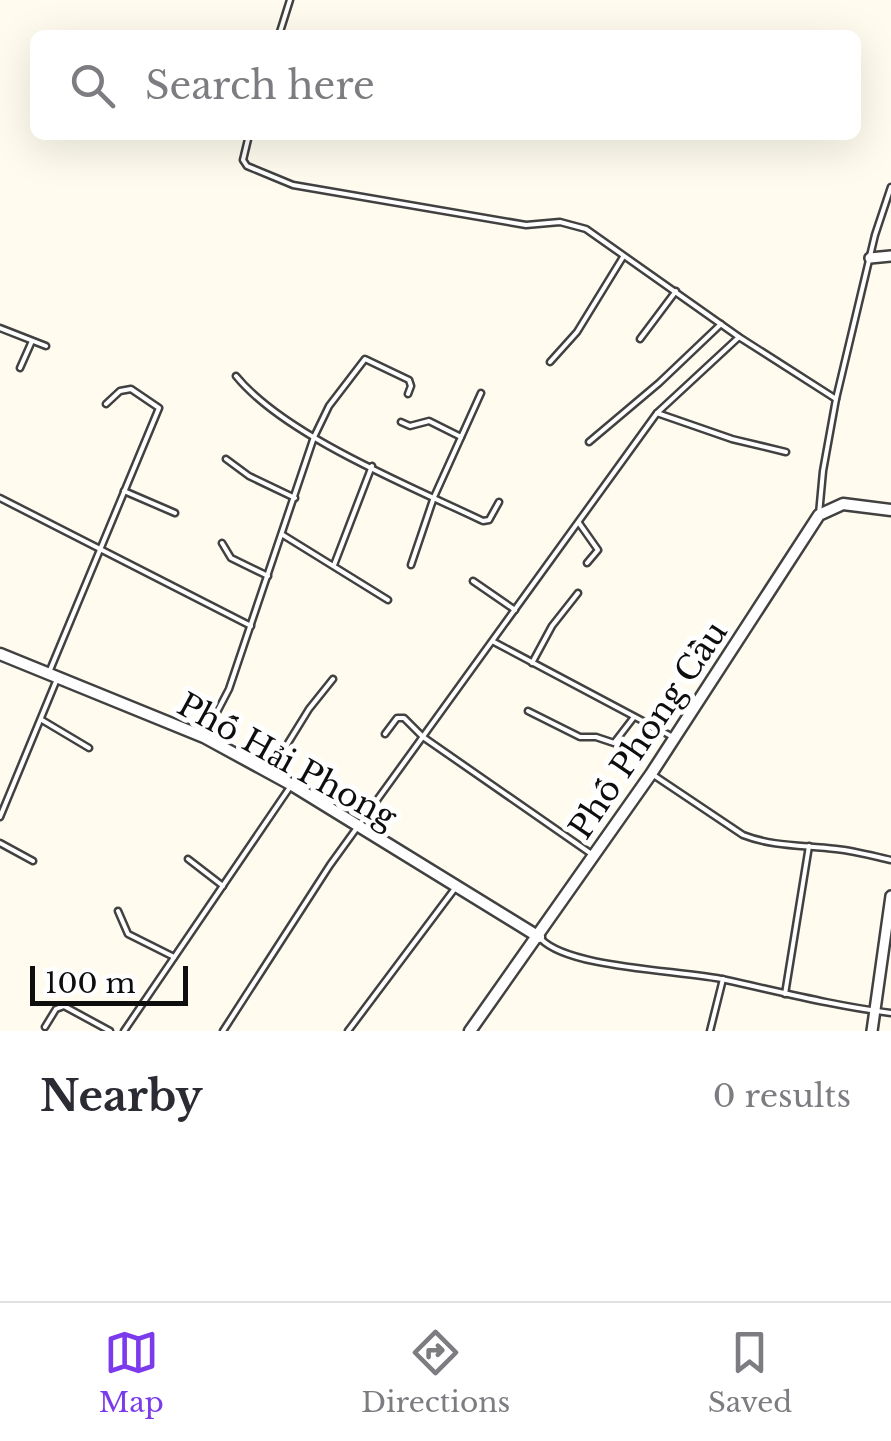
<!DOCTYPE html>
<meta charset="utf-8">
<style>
:root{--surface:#fff;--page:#f7f7f7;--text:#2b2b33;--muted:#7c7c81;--line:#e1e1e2;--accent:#7c3aed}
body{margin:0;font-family:"Libre Baskerville",serif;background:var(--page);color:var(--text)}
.scale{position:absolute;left:30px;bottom:25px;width:158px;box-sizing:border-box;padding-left:10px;border:5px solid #0e0e0e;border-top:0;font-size:28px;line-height:35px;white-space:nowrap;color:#0e0e0e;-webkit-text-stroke:8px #fff;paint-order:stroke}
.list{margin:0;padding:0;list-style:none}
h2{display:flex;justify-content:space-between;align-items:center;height:130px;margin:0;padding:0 40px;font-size:42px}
h2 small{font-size:32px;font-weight:400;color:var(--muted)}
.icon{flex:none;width:55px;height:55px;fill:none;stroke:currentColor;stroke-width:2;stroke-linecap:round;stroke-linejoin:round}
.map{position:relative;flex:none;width:891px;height:1031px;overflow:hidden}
.search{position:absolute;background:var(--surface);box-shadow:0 10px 40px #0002;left:30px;right:30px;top:30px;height:110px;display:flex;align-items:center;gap:25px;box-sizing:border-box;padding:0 35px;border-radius:15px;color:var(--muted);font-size:38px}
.sheet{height:270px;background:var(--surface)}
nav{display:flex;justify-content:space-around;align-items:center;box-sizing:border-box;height:140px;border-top:2px solid var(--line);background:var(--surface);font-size:28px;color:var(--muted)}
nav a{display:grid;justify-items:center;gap:5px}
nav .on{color:var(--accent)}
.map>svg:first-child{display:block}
</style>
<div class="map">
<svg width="891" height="1031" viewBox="0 0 891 1031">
<rect width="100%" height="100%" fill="#fffcef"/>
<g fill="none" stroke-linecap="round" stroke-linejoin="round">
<defs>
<g id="service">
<path d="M279,35L290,0"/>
<path d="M249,135L243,160L247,166L293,185L526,225L560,222L586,229L739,337L836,399L823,471L819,514"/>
<path d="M0,328L46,346"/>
<path d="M640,339L676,291"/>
<path d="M550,362L577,332L623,257"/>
<path d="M20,368L32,341"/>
<path d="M236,376C285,436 412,487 483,521L489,520L499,502"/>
<path d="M836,399L875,235L891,187"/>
<path d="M657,413L732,439L786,452"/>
<path d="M401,422L410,426L429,421L461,437"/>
<path d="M589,442L659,383L721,324"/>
<path d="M226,459L249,476L295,498"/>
<path d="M124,491L175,513"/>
<path d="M0,498L251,626"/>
<path d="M579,523L598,550L587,563"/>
<path d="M283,535L388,600"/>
<path d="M222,543L231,558L268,576"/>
<path d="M334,565L372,466"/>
<path d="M411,565L434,497L481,393"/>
<path d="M473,581L515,610"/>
<path d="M494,642L671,736"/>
<path d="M532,663L552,626L578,593"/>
<path d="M50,670L159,408L131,389L120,391L106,404"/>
<path d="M528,711L580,737H596L614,743L634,717"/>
<path d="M42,720L89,748"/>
<path d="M385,734L397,718H404L423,737L590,853"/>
<path d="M204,737L229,689L314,437L329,406L365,359L409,380L411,386L408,394"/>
<path d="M272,769L309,709L333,679"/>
<path d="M652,774L743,835C774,847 804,845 836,849C855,851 873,856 891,860"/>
<path d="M0,817L57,679"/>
<path d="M0,843L33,861"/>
<path d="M188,859L223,886"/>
<path d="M118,911L128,934L174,957"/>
<path d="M541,939C570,969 682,970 726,980C781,992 835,1006 891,1013"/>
<path d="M785,994L809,846"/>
<path d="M45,1027L56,1009L64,1006L110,1031"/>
<path d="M124,1031L290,787"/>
<path d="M223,1031L330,865L657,413L739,337"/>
<path d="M348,1031L456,887"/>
<path d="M710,1031L723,979"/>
</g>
<g id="minor">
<path d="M870,258L891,256"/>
<path d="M872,1031L891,896"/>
</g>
<g id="tertiary">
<path d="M0,654L204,737L292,785L539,937"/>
<path d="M470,1031L651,774L819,515L843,504L891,510"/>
</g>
</defs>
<!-- service casing -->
<use href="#service" stroke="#414141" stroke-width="9"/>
<!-- minor casing -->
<use href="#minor" stroke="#414141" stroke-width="14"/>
<!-- tertiary casing -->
<use href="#tertiary" stroke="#414141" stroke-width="15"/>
<!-- service -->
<use href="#service" stroke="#fff" stroke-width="4"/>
<!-- minor -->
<use href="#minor" stroke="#fff" stroke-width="9"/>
<!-- tertiary -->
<use href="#tertiary" stroke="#fff" stroke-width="10"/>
</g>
<g text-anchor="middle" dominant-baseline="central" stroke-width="10" stroke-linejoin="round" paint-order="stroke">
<!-- street labels -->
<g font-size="32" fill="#0e0e0e" stroke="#fff">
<text transform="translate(648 730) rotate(-56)">Phố Phong Cầu</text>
<text transform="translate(287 761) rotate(29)">Phố Hải Phong</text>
</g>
</g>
</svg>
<div class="scale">100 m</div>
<div class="search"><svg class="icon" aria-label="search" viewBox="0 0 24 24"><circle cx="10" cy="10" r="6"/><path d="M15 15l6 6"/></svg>Search here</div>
</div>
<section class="sheet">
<h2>Nearby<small>0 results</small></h2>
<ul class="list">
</ul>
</section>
<nav>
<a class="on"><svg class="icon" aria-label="map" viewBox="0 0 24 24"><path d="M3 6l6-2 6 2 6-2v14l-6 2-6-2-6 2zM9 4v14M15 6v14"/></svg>Map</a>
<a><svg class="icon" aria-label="directions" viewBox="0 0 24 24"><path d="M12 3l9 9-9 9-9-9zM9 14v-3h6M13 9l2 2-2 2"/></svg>Directions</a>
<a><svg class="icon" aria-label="saved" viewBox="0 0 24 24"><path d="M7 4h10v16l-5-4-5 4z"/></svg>Saved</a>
</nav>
